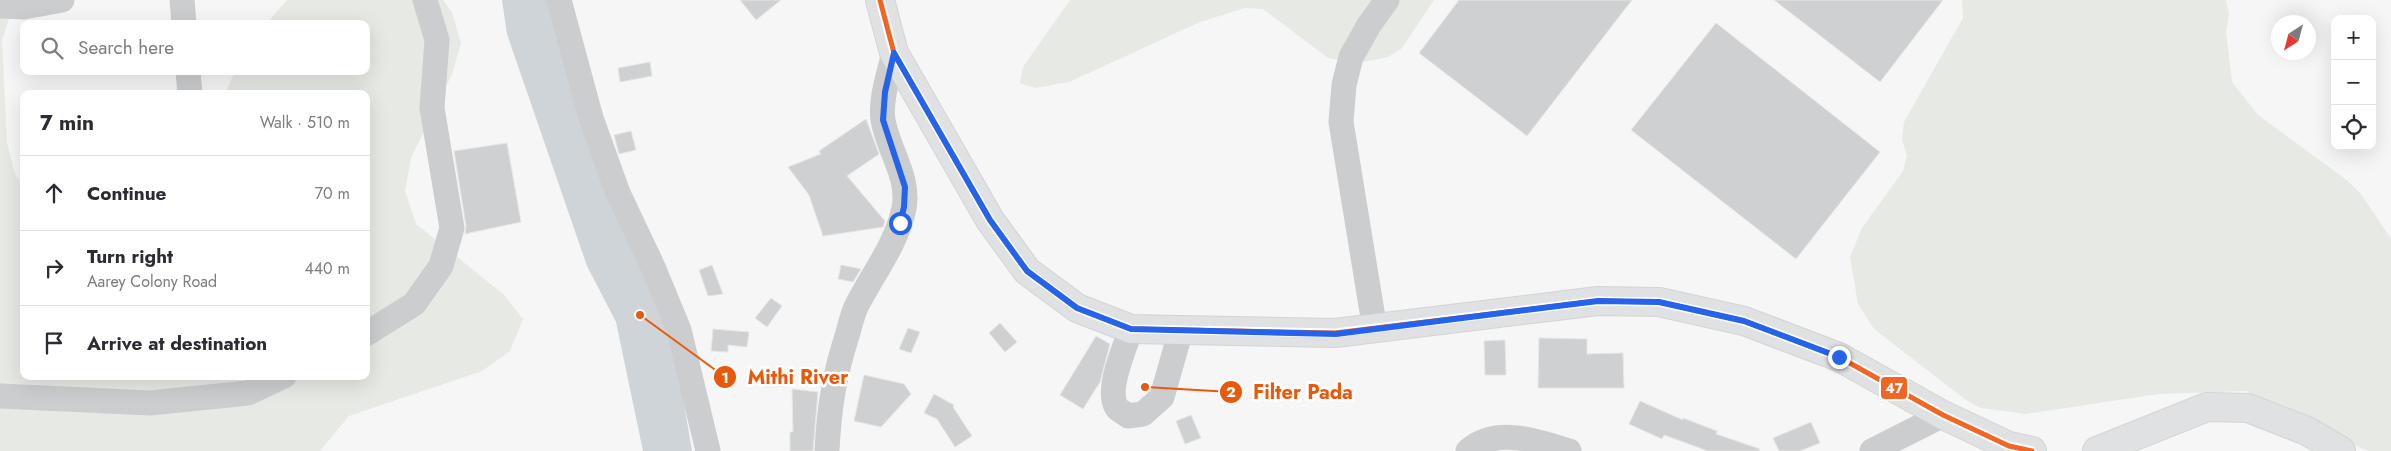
<!DOCTYPE html>
<meta charset="utf-8">
<style>
:root{--surface:#fff;--page:#f2f2f3;--text:#2b2b33;--muted:#7c7c81;--line:#e1e1e2}
body{margin:0;font-family:Jost,sans-serif;background:var(--page);color:var(--text)}
.controls{position:absolute;right:15px;top:15px;display:grid;overflow:hidden;border-radius:10px;box-shadow:0 5px 20px #0002}
.controls button{width:45px;height:45px;display:grid;place-items:center;padding:0;border:0;border-bottom:1px solid var(--line);background:var(--surface);color:var(--text);font:25px sans-serif}
.compass{position:absolute;left:2271px;top:15px;width:45px;height:45px;border-radius:50%;background:var(--surface);box-shadow:0 5px 20px #0002;rotate:216deg}
.stop{position:absolute;width:15px;height:15px;margin:-11px;border:4px solid #2563eb;border-radius:50%;background:#fff}
.stop.end{background:#2563eb;border-color:#fff;box-shadow:0 1px 5px #0008}
.list{margin:0;padding:0;list-style:none}
h2{display:flex;justify-content:space-between;align-items:center;height:65px;margin:0;padding:0 20px;font-size:21px}
h2 small{font-size:16px;font-weight:400;color:var(--muted)}
.list li{display:grid;grid-template-columns:32px 1fr auto;gap:15px;align-items:center;box-sizing:border-box;height:75px;padding:0 20px;border-top:1px solid var(--line)}
.list b{display:block;font-size:19px;white-space:nowrap}
.list p{margin:0;font-size:16px;white-space:nowrap;color:var(--muted)}
.list em{font-size:16px;font-style:normal;color:var(--muted)}
.icon{flex:none;width:28px;height:28px;fill:none;stroke:currentColor;stroke-width:2;stroke-linecap:round;stroke-linejoin:round}
.map{position:relative;flex:none;width:2391px;height:451px;overflow:hidden}
.search{position:absolute;background:var(--surface);box-shadow:0 5px 20px #0002;left:20px;top:20px;width:350px;height:55px;display:flex;align-items:center;gap:12px;box-sizing:border-box;padding:0 18px;border-radius:10px;color:var(--muted);font-size:19px}
.panel{position:absolute;background:var(--surface);box-shadow:0 5px 20px #0002;left:20px;top:90px;width:350px;height:290px;border-radius:10px}
.map>svg:first-child{display:block}
</style>
<div class="map">
<svg width="2391" height="451" viewBox="0 0 2391 451">
<rect width="100%" height="100%" fill="#f6f6f6"/>
<!-- green -->
<g fill="#e6e9e4">
<path d="M0,0H15L2,40L7,143L15,174L24,187V376H366V94H225L235,71H366V24H266L287,0H443L452,12L461,43L452,74L411,158L405,191L416,224L503,294L523,319L510,351L482,371L349,416L320,451H0Z"/>
<path d="M1070,0H1434L1402,48L1388,57L1358,63L1328,58L1263,9L1245,8L1200,22L1069,82L1035,88L1020,83L1023,67Z"/>
<path d="M1962,0H2226L2229,14L2226,32L2232,82L2258,115L2348,181L2361,194L2391,239V451H2369L2354,445L2246,391L2159,394L2026,414L1981,408L1966,400L1874,329L1858,304L1850,257L1862,228L1903,171L1907,155L1902,140L1904,122L1963,18Z"/>
</g>
<!-- water -->
<path fill="#cfd4d8" d="M502,0H550L672,332L692,451H643L616,322L587,266L507,34Z"/>
<!-- building -->
<g fill="#cfd0d1" stroke="#e6e6e6">
<path d="M740,0H781L756,20Z"/>
<path d="M1459,0H1632L1527,136L1419,53Z"/>
<path d="M1774,0H1943L1880,82Z"/>
<path d="M1716,23L1880,152L1796,259L1631,130Z"/>
<path d="M650,62L652,76L620,82L618,68Z"/>
<path d="M866,119L879,154L847,176L885,221L883,227L823,236L809,195L788,167L821,154L819,151Z"/>
<path d="M631,131L636,150L619,154L614,135Z"/>
<path d="M507,143L521,222L465,234L466,226L454,151Z"/>
<path d="M712,265L723,294L708,296L699,270Z"/>
<path d="M841,265L861,269L853,282L838,279Z"/>
<path d="M771,298L782,306L767,327L755,318Z"/>
<path d="M1000,323L1017,342L1005,352L989,333Z"/>
<path d="M908,328L920,332L911,353L899,349Z"/>
<path d="M713,329L749,332L747,347L728,345V352L711,351Z"/>
<path d="M1096,336L1110,344L1100,382L1083,409L1060,395Z"/>
<path d="M1539,338L1587,339V354L1623,353L1624,388H1538Z"/>
<path d="M1505,340L1506,375H1485L1484,341Z"/>
<path d="M786,373L787,386L764,387L763,374Z"/>
<path d="M864,375L904,384L911,394L881,427L854,421Z"/>
<path d="M792,389L818,392L813,451H790V432H793Z"/>
<path d="M934,394L954,405L953,407L972,436L955,447L937,419L924,413Z"/>
<path d="M1640,401L1683,420V418L1717,431L1716,434L1760,449L1759,451H1708L1664,435L1662,439L1629,424Z"/>
<path d="M1191,415L1201,438L1185,444L1176,421Z"/>
<path d="M1811,422L1820,443L1800,451H1779L1773,438Z"/>
</g>
<g fill="none" stroke-linecap="round" stroke-linejoin="round">
<defs>
<g id="major">
<path d="M880,0L894,53L990,220L1027,271L1077,308L1131,329L1335,333L1598,301L1659,302L1744,321L1839,357L1943,415L2009,446L2032,451"/>
<path d="M2097,451L2207,407L2248,408L2307,431L2341,451"/>
</g>
</defs>
<!-- major casing -->
<use href="#major" stroke="#d3d4d5" stroke-width="30"/>
<!-- minor -->
<g stroke="#cccdcf" stroke-width="25">
<path d="M182,0L184,24"/>
<path d="M559,0L591,118L618,193L653,267L679,330L708,451"/>
<path d="M0,6L24,7L62,0"/>
<path d="M188,71L190,94"/>
<path d="M1131,329C1125,347 1104,393 1118,409C1120,411 1125,413 1128,416L1143,414L1162,397L1181,330"/>
<path d="M1375,330L1341,122L1344,85L1351,57L1369,25L1387,0"/>
<path d="M366,334L414,304L441,266L452,228L432,108L437,40L425,0"/>
<path d="M0,396L150,403L248,393L284,376"/>
<path d="M827,451C829,409 834,376 847,336C850,326 852,316 856,307C872,275 897,244 904,208C910,177 888,150 883,120C880,99 889,74 894,53"/>
<path d="M1468,451C1496,426 1538,441 1569,451"/>
<path d="M1872,451L1943,415"/>
</g>
<!-- major -->
<use href="#major" stroke="#e0e1e2" stroke-width="28"/>
<defs>
<path id="bus-1" d="M880,0L894,53L990,220L1027,271L1077,308L1131,329L1335,333L1598,301L1659,302L1744,321L1839,357L1943,415L2009,446L2032,451"/>
</defs>
<!-- bus-1 casing -->
<use href="#bus-1" stroke="#fff" stroke-width="9"/>
<!-- bus-1 -->
<use href="#bus-1" stroke="#f26522" stroke-width="5"/>
</g>
<g fill="none" stroke-linecap="round" stroke-linejoin="round">
<!-- route -->
<path stroke="#2563eb" stroke-width="6" d="M900,223L904,207L905,187L883,120L885,92L894,53L990,220L1027,271L1077,308L1131,329L1336,334L1598,301L1659,302L1744,321L1839,357"/>
</g>
<!-- callouts -->
<path fill="none" stroke="#e8590c" stroke-width="2" d="M640 315L725 377M1145 387L1231 392"/>
<g fill="#e8590c" stroke="#fff" stroke-width="2">
<circle cx="640" cy="315" r="5"/>
<circle cx="1145" cy="387" r="5"/>
<circle cx="725" cy="377" r="12"/>
<circle cx="1231" cy="392" r="12"/>
</g>
<g font-size="15" text-anchor="middle" font-weight="bold" fill="#fff">
<text x="725" y="383">1</text>
<text x="1231" y="397">2</text>
</g>
<g font-size="20" text-anchor="middle" font-weight="bold" fill="#e8590c" stroke="#fff" stroke-width="5" stroke-linejoin="round" paint-order="stroke">
<text x="798" y="384">Mithi River</text>
<text x="1303" y="399">Filter Pada</text>
</g>
<rect stroke="#fff" stroke-width="2" x="1880" y="376" width="28" height="24" rx="5" fill="#f26522"/>
<g font-size="14" text-anchor="middle" font-weight="bold" fill="#fff">
<text x="1894" y="393">47</text>
</g>
</svg>
<div class="controls">
<button>+</button>
<button>−</button>
<button><svg class="icon" aria-label="locate" viewBox="0 0 24 24"><circle cx="12" cy="12" r="6"/><path d="M12 2v4M12 18v4M2 12h4M18 12h4"/></svg></button>
</div>
<svg class="compass" viewBox="-18 -18 36 36"><path d="M0-13l5 13h-10z" fill="#e53935"/><path d="M0 13l5-13h-10z" fill="#7c7c81"/></svg>
<div class="stop" style="left:900px;top:223px"></div>
<div class="stop end" style="left:1839px;top:357px"></div>
<div class="search"><svg class="icon" aria-label="search" viewBox="0 0 24 24"><circle cx="10" cy="10" r="6"/><path d="M15 15l6 6"/></svg>Search here</div>
<section class="panel">
<h2>7 min<small>Walk · 510 m</small></h2>
<ul class="list">
<li><svg class="icon" aria-label="ahead" viewBox="0 0 24 24"><path d="M12 20V5M6 11l6-6 6 6"/></svg><div><b>Continue</b></div><em>70 m</em></li>
<li><svg class="icon" aria-label="right" viewBox="0 0 24 24"><path d="M7 20v-9h11M14 6l5 5-5 5"/></svg><div><b>Turn right</b><p>Aarey Colony Road</p></div><em>440 m</em></li>
<li><svg class="icon" aria-label="arrive" viewBox="0 0 24 24"><path d="M6 21V4h12l-3 4 3 4H6"/></svg><div><b>Arrive at destination</b></div></li>
</ul>
</section>
</div>
